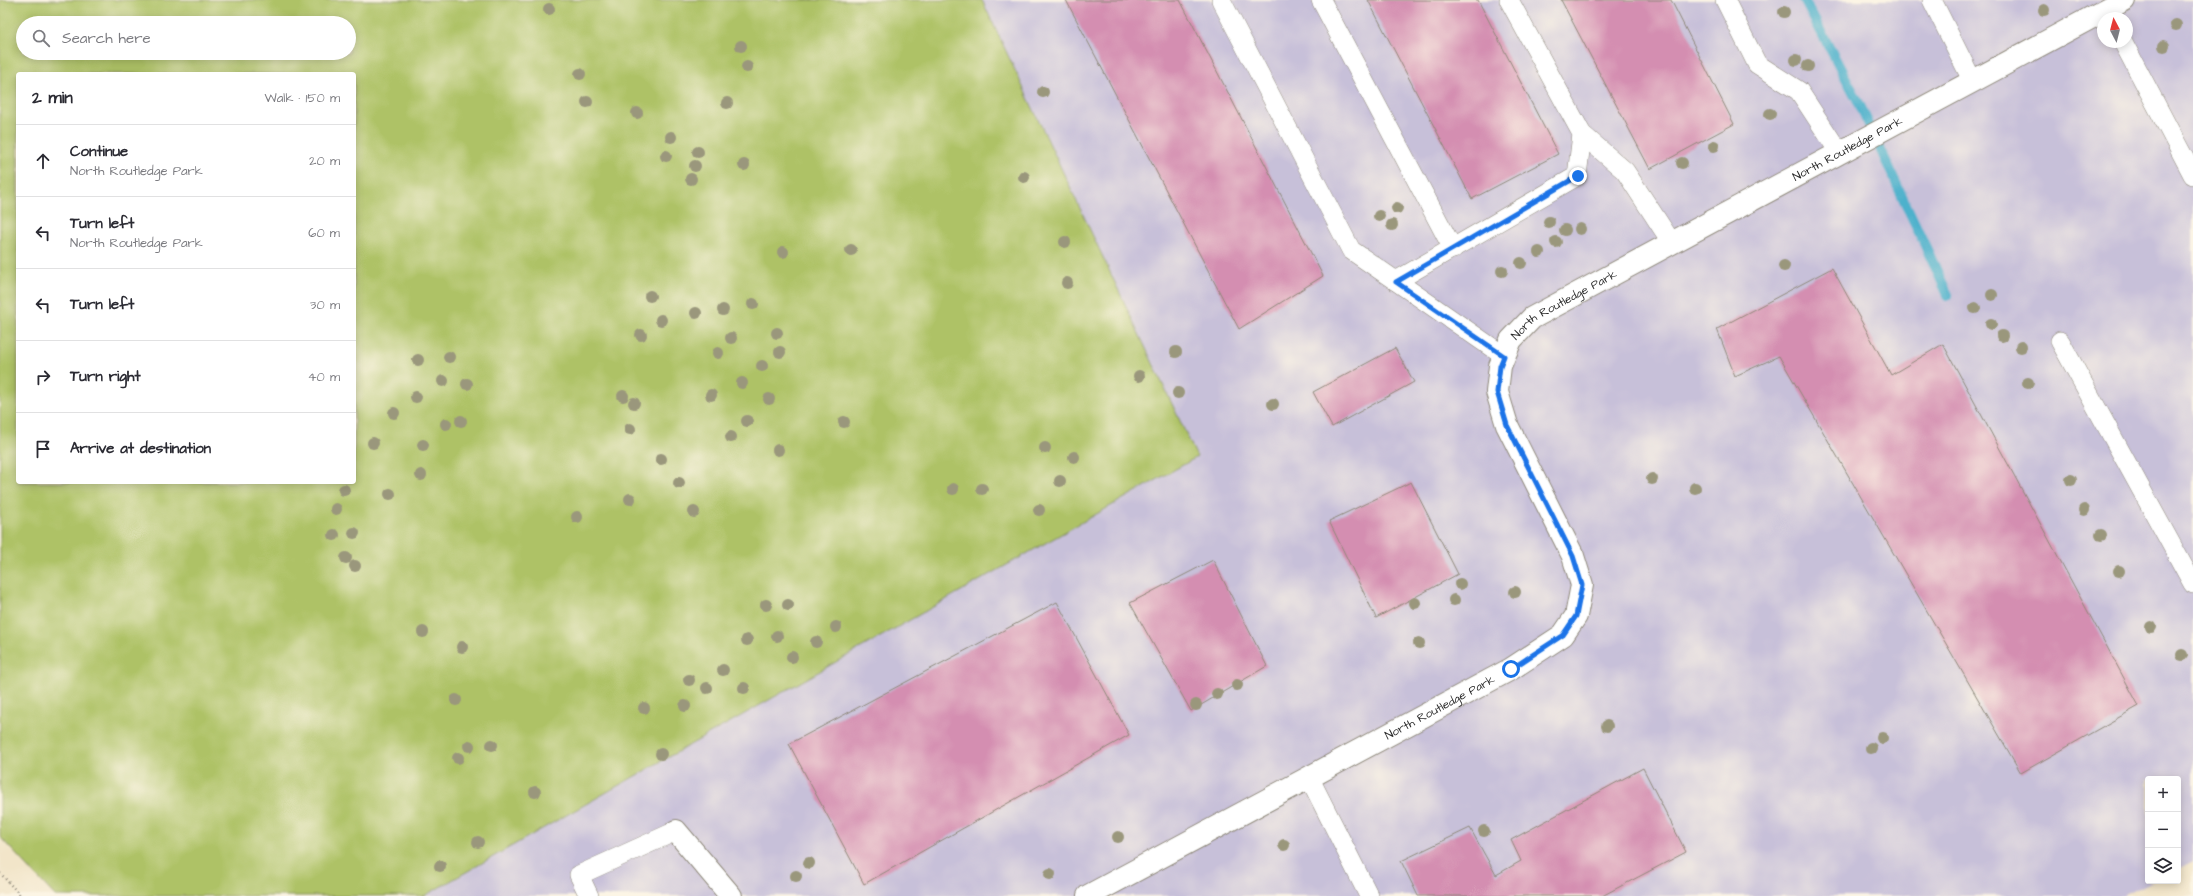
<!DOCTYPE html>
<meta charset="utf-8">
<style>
:root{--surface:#fff;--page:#f2f2f3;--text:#2b2b33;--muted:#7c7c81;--line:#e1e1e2}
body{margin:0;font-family:"Architects Daughter",sans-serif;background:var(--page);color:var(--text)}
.controls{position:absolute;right:12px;bottom:12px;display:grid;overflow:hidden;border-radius:4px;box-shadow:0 2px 10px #0003}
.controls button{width:36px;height:36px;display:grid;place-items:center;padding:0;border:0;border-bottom:1px solid var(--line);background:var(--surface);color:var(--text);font:20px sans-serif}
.compass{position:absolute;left:2097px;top:12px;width:36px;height:36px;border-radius:50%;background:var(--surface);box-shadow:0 2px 10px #0003;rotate:353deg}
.stop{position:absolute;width:12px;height:12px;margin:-9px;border:3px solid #1a73e8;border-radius:50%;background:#fff}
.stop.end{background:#1a73e8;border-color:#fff;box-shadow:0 1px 4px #0008}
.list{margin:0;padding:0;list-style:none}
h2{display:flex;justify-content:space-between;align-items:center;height:52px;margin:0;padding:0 16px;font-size:17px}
h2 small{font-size:13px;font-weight:400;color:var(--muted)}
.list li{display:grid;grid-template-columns:26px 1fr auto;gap:12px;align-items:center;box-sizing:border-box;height:72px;padding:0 16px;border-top:1px solid var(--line)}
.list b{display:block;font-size:15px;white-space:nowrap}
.list p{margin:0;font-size:13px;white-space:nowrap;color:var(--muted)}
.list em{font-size:13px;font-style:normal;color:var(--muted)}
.icon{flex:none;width:22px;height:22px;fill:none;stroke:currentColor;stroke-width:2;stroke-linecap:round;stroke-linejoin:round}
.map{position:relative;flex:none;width:2193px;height:896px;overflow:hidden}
.search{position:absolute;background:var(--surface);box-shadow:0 2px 10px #0003;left:16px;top:16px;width:340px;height:44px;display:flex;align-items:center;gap:10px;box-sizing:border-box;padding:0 14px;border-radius:22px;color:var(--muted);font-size:15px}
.panel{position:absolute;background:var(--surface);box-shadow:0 2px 10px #0003;left:16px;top:72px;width:340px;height:412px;border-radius:4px}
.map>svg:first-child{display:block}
</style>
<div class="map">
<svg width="2193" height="896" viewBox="0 0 2193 896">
<rect width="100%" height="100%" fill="#fcf5e5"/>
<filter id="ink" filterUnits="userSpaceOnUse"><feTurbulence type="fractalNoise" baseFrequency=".025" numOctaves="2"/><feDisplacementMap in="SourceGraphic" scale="8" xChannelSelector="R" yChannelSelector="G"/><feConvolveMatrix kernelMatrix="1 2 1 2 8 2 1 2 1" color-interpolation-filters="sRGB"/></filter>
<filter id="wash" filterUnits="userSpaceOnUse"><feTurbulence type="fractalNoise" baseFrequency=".012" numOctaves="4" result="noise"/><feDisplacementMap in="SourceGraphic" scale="16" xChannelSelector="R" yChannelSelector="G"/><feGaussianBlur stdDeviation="0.9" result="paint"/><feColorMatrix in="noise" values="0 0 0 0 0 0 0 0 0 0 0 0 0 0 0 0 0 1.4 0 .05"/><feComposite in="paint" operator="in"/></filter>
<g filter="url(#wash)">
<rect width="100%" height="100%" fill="#f2e5c9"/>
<!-- industrial -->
<path fill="#c7c0d9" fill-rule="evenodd" d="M980,0H2193V861L2178,869V779H2148V881H2153L2123,896H424L1197,457ZM2103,18H2127V42H2103Z"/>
<!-- green -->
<path fill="#aec266" stroke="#6c7648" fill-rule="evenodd" d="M0,0H982L1197,457L424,896H55L0,837ZM23,23H349V53H23ZM18,74H354V482H18Z"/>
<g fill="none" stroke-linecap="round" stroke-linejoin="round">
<!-- stream -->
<path stroke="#4db1cc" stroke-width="10" d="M1804,0L1858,101L1948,295"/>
</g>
<g id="blocks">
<!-- building -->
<g fill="#d48eb1">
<path d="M1066,0H1180L1323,276L1239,329Z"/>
<path d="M1368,0H1478L1558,154L1472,199Z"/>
<path d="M1561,0H1671L1734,124L1650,169Z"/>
<path d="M1832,268L1891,375L1943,344L2139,706L2021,773L1779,356L1735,376L1717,329Z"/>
<path d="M1395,348L1414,382L1332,427L1313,392Z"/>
<path d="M1411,482L1458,574L1376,618L1329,521Z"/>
<path d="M1213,560L1267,666L1191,711L1130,603Z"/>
<path d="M1057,602L1129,735L864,884L789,744Z"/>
<path d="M1643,768L1686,852L1602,896H1418L1401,861L1470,828L1496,875L1521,861L1511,840Z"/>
</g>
</g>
</g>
<g filter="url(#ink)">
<use href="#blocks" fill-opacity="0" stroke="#8e887a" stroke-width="1"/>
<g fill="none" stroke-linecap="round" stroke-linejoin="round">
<defs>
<g id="lane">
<path d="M1221,0L1351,250L1396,281L1577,176L1582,134L1509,0"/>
<path d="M1321,0L1453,249"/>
<path d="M1725,0L1757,64L1799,91L1839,152"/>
<path d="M1932,0L1973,82"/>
<path d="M2123,42L2193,175"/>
<path d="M1582,134L1625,171L1672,243"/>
<path d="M1396,281L1504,356"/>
<path d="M2060,341L2193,584"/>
<path d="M1309,777L1369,896"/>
<path d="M589,896L579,875L676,831"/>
</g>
<g id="street">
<path d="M676,831L731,896"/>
<path id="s1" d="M1088,896L1511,669L1563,635L1576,616L1582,585L1573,556L1507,425L1497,392L1500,366L1511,340L1532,318L2124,0"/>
</g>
</defs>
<!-- lane casing -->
<use href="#lane" stroke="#8e887a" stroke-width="20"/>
<!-- street casing -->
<use href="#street" stroke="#8e887a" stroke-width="24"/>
<!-- path -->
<path stroke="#8e887a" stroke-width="2.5" stroke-dasharray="1 3" stroke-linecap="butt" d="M0,873L21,896"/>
<!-- lane -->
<use href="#lane" stroke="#fff" stroke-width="19"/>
<!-- street -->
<use href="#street" stroke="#fff" stroke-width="22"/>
</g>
<!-- trees -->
<g fill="#9a977c">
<circle cx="549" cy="9" r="6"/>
<circle cx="2044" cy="10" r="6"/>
<circle cx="1784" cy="12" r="6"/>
<circle cx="2176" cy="25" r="6"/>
<circle cx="741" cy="46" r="6"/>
<circle cx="2164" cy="46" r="6"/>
<circle cx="1796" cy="60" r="6"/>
<circle cx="1808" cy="66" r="6"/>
<circle cx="747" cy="67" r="6"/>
<circle cx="580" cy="74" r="6"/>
<circle cx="1043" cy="92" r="6"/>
<circle cx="587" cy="102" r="6"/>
<circle cx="727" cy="103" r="6"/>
<circle cx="637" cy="113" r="6"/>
<circle cx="1770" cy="114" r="6"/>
<circle cx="671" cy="137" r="6"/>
<circle cx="1714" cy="146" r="6"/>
<circle cx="698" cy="152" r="6"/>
<circle cx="666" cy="156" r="6"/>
<circle cx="1682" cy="163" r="6"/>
<circle cx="744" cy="165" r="6"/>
<circle cx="695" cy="166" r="6"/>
<circle cx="1024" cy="177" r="6"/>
<circle cx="691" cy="179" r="6"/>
<circle cx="1397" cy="208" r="6"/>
<circle cx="1379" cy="216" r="6"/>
<circle cx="1549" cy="222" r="6"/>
<circle cx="1392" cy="225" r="6"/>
<circle cx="1580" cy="229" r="6"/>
<circle cx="1565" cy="230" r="6"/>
<circle cx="1065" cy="242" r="6"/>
<circle cx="1556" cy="242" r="6"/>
<circle cx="851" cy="250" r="6"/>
<circle cx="783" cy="252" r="6"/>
<circle cx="1539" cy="252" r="6"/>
<circle cx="1521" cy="263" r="6"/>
<circle cx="1784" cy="266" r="6"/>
<circle cx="1502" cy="271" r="6"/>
<circle cx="1067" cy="283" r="6"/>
<circle cx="1992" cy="295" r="6"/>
<circle cx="650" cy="296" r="6"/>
<circle cx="753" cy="304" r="6"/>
<circle cx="1975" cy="308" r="6"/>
<circle cx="723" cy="310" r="6"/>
<circle cx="696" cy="313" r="6"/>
<circle cx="661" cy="320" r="6"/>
<circle cx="1991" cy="324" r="6"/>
<circle cx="777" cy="333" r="6"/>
<circle cx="641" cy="335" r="6"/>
<circle cx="2002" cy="336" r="6"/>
<circle cx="731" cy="338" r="6"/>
<circle cx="2021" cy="347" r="6"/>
<circle cx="780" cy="352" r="6"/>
<circle cx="1176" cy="352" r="6"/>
<circle cx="718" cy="353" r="6"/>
<circle cx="449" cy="357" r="6"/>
<circle cx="418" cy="360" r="6"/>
<circle cx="762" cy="366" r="6"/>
<circle cx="1139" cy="376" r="6"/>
<circle cx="443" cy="381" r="6"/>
<circle cx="742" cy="383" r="6"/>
<circle cx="2028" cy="383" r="6"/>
<circle cx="467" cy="384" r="6"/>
<circle cx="1178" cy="393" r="6"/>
<circle cx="711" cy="395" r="6"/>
<circle cx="623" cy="396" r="6"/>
<circle cx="416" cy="397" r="6"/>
<circle cx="769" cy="399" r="6"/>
<circle cx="634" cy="403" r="6"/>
<circle cx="1273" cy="404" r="6"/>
<circle cx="394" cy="413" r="6"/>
<circle cx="461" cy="421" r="6"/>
<circle cx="747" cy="421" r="6"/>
<circle cx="844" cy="422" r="6"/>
<circle cx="446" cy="424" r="6"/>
<circle cx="630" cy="429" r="6"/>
<circle cx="731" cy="437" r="6"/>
<circle cx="373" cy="443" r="6"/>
<circle cx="423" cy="445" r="6"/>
<circle cx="1045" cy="448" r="6"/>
<circle cx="778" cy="450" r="6"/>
<circle cx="1074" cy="457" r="6"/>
<circle cx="661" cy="459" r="6"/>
<circle cx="421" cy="475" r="6"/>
<circle cx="1652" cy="479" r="6"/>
<circle cx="2071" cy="480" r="6"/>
<circle cx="1060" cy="481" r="6"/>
<circle cx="679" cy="483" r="6"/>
<circle cx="1695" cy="488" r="6"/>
<circle cx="953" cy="489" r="6"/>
<circle cx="982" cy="489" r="6"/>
<circle cx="344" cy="490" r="6"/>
<circle cx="390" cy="494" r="6"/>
<circle cx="630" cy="499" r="6"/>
<circle cx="336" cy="509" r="6"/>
<circle cx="1039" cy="510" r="6"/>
<circle cx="2084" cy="510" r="6"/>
<circle cx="694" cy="512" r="6"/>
<circle cx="577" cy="517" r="6"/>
<circle cx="354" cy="533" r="6"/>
<circle cx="334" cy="535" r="6"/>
<circle cx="2101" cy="535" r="6"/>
<circle cx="346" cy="558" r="6"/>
<circle cx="355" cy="566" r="6"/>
<circle cx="2119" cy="571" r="6"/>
<circle cx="1460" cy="584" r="6"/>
<circle cx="1515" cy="592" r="6"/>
<circle cx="1454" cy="600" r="6"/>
<circle cx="1415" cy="603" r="6"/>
<circle cx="766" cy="605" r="6"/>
<circle cx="788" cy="605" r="6"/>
<circle cx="836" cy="627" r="6"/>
<circle cx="2151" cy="627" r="6"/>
<circle cx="423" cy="632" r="6"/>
<circle cx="777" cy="636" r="6"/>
<circle cx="747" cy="640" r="6"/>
<circle cx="816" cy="642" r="6"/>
<circle cx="1419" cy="643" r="6"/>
<circle cx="462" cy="647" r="6"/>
<circle cx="2182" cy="655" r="6"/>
<circle cx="792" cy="657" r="6"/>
<circle cx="723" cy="670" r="6"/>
<circle cx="689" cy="680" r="6"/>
<circle cx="1237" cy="685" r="6"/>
<circle cx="707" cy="688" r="6"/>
<circle cx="744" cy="688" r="6"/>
<circle cx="1217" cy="694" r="6"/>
<circle cx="456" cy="700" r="6"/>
<circle cx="1196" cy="705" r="6"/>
<circle cx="685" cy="706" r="6"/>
<circle cx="644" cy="708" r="6"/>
<circle cx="1607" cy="726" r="6"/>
<circle cx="1882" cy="738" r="6"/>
<circle cx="492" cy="745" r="6"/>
<circle cx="469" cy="746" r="6"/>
<circle cx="1871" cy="748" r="6"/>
<circle cx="661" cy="754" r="6"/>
<circle cx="458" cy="758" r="6"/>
<circle cx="535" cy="792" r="6"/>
<circle cx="1484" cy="831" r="6"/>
<circle cx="1118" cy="837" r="6"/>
<circle cx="478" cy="842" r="6"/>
<circle cx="1284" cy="845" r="6"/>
<circle cx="809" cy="863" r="6"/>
<circle cx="440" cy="866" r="6"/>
<circle cx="1050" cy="874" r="6"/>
<circle cx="796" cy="876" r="6"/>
</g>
</g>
<g fill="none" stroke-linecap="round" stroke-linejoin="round" filter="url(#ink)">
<!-- route -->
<path stroke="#1a73e8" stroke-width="5" d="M1511,669L1563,635L1576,616L1582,585L1573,556L1507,425L1497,392L1500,366L1504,356L1396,282L1578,176"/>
</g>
<g text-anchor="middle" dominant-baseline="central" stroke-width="4" stroke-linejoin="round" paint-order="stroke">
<!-- street labels -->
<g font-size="12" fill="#2b2b2b" stroke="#fcf5e5">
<text stroke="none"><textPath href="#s1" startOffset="1251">North Routledge Park</textPath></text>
<text stroke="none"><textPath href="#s1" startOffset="927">North Routledge Park</textPath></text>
<text stroke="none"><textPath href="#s1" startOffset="399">North Routledge Park</textPath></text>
</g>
</g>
</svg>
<div class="controls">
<button>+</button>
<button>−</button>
<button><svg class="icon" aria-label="layers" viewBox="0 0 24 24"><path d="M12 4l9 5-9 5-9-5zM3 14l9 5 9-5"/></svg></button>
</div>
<svg class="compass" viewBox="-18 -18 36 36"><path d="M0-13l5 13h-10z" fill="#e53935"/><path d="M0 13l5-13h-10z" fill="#7c7c81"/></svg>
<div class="stop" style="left:1511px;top:669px"></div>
<div class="stop end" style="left:1578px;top:176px"></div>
<div class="search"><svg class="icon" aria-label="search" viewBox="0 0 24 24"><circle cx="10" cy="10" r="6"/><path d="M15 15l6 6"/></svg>Search here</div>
<section class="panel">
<h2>2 min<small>Walk · 150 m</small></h2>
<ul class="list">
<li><svg class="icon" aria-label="ahead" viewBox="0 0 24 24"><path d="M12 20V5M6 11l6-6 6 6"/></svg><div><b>Continue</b><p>North Routledge Park</p></div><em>20 m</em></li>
<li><svg class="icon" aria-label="left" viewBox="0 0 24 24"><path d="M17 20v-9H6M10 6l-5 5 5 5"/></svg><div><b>Turn left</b><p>North Routledge Park</p></div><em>60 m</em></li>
<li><svg class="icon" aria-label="left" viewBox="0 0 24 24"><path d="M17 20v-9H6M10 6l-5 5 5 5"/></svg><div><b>Turn left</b></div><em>30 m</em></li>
<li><svg class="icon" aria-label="right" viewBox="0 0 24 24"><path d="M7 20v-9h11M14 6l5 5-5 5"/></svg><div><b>Turn right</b></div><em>40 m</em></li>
<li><svg class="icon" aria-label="arrive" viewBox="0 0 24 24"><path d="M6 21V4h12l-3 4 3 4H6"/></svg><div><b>Arrive at destination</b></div></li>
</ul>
</section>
</div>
